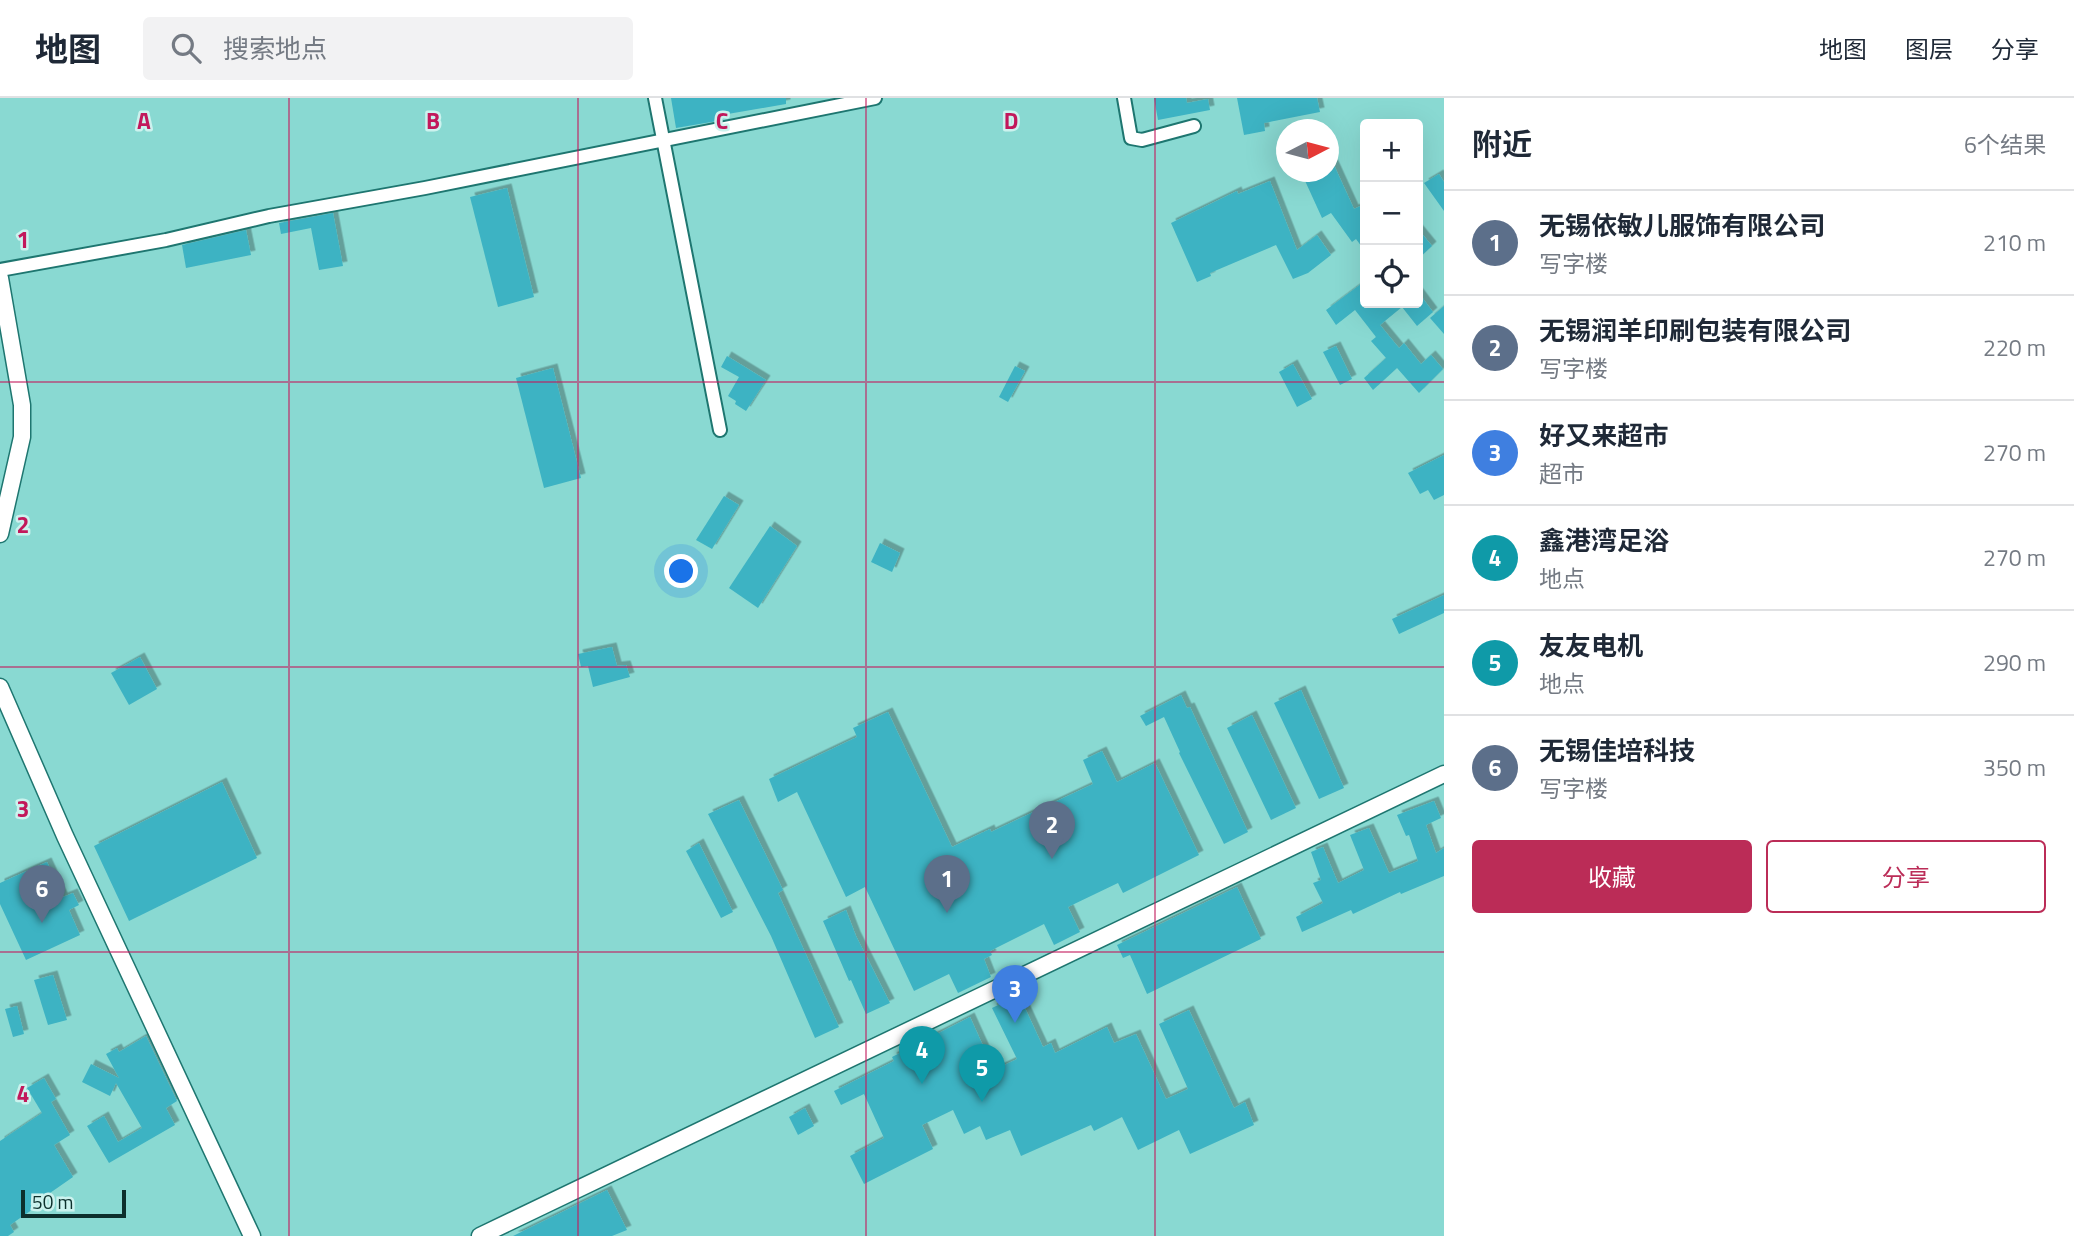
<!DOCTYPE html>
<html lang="zh">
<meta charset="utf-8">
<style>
:root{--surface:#fff;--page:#f2f2f3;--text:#1f2937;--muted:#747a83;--line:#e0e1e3;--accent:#bb2c57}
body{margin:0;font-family:"Titillium Web","Noto Sans SC",sans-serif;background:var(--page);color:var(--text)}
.controls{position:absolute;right:21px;top:21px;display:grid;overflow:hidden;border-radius:7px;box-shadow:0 7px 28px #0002}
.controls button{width:63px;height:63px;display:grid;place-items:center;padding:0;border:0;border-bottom:2px solid var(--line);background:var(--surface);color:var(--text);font:35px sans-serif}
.compass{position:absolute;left:1276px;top:21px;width:63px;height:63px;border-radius:50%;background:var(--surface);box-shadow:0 7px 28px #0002;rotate:84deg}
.scale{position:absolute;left:21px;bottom:18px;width:105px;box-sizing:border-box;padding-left:7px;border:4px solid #0c2f2c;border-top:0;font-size:19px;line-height:24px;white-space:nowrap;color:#0c2f2c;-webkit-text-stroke:5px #ccf2ee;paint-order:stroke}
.you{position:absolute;left:682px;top:474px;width:24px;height:24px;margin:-18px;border:5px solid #fff;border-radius:50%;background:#1a73e8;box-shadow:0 0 0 10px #1a73e833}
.badge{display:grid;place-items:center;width:46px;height:46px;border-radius:50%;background:var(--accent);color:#fff;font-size:23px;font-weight:700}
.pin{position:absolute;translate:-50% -58px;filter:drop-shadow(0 2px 4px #0008)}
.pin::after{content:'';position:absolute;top:37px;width:24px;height:21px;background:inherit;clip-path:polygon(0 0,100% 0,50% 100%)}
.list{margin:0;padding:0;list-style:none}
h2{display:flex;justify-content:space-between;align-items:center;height:91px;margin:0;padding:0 28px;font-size:30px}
h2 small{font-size:23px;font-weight:400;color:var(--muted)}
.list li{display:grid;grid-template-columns:46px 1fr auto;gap:21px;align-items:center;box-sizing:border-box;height:105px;padding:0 28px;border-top:2px solid var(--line)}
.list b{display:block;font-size:26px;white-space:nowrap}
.list p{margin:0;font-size:23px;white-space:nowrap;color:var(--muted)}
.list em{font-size:23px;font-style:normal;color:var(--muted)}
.actions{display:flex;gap:14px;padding:21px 28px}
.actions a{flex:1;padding:16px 0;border:2px solid var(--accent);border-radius:7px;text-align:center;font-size:24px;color:var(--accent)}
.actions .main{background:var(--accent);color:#fff}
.icon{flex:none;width:38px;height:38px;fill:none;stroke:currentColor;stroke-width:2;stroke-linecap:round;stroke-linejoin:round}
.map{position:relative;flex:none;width:1444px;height:1138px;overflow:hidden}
header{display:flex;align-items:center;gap:42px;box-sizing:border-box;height:98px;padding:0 35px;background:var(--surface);border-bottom:2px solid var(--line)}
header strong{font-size:33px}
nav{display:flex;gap:38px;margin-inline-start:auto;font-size:24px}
.search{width:490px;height:63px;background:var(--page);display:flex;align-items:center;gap:18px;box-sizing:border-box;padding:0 24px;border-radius:7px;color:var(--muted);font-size:26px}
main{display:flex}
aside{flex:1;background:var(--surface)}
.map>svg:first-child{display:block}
</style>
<header>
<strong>地图</strong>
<div class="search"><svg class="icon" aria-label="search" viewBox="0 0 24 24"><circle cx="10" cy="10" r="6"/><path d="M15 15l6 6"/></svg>搜索地点</div>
<nav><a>地图</a><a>图层</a><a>分享</a></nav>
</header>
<main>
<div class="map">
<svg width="1444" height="1138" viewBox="0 0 1444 1138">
<defs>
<filter id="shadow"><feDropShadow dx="4.5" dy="-4.5" stdDeviation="0" flood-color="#0004"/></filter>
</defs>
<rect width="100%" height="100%" fill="#89d9d2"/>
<!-- building -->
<g fill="#3eb3c3" filter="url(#shadow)">
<path d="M671,0H786V6L722,17L723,22L676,30Z"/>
<path d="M1154,0H1186L1187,5L1208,1L1210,12L1158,22Z"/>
<path d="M1237,0H1317L1320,14L1264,25L1265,33L1244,37Z"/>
<path d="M1328,54L1354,111L1365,106V153L1356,141L1352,144L1331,115L1322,120L1301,74H1328Z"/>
<path d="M1439,76L1444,84V113L1424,85Z"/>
<path d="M1270,83L1297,152L1317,137L1331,157L1308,175L1293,181L1276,147L1210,175L1211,178L1197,184L1171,125L1237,93L1238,96Z"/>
<path d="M507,90L534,199L498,209L470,99Z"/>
<path d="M333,115L343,168L319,172L311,130L281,136L279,125Z"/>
<path d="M1418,131L1432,148L1418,161Z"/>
<path d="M246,132L251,157L186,170L182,147Z"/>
<path d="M1365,183V205H1418V194L1433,214L1417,228L1402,209L1380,227L1399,250L1404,245L1421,266L1431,257L1443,271L1419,295L1397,270L1373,292L1364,280L1386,260L1371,243L1376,239L1355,212L1336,227L1326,212Z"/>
<path d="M1444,208V236L1430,220Z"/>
<path d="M1336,248L1352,281L1340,287L1323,254Z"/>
<path d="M727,258L766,282L746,313L735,306L736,303L728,298L739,279L721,269Z"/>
<path d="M1293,266L1312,301L1297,309L1279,274Z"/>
<path d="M1015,268L1025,273L1008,304L999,299Z"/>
<path d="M553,270L581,380L544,390L516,280Z"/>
<path d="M1444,357V397L1434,402L1428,392L1420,396L1408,375Z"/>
<path d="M724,398L739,407L712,451L696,442Z"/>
<path d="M770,428L797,448L758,510L729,490Z"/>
<path d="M880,445L900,455L892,474L871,464Z"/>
<path d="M1444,497V515L1399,536L1392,521Z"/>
<path d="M612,549L617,568L626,567L630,579L593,589L588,568L581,569L578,556Z"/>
<path d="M140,559L157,591L129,607L111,575Z"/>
<path d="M1301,592L1344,690L1319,701L1274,605Z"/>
<path d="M1181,597L1187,610L1190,609L1248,734L1224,746L1179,655L1180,654L1164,619L1146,628L1140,618Z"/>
<path d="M888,614L952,749L990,731L991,734L1093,686L1083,662L1102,653L1117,684L1155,665L1199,757L1123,795L1118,785L1068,809L1080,834L1054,847L1044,826L990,853L992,857L984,861L991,879L958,895L949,876L914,893L865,789L846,799L797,694L778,704L769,681L857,639L853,630Z"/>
<path d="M1252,617L1296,710L1271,722L1227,630Z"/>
<path d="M222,684L257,760L129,823L94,748Z"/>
<path d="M739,702L783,792L778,795L839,929L815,940L771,838L708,716Z"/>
<path d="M1434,703L1441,720L1426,727L1436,755L1444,750V778L1401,796L1400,794L1353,816L1351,812L1302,834L1296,819L1323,805L1313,785L1321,782L1311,754L1323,749L1338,785L1364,772L1350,737L1369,730L1389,775L1418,763L1409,737L1406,738L1397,717Z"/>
<path d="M699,745L733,814L721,820L686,753Z"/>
<path d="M47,764L63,799L73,795L79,807L69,812L80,837L26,862L0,806V785Z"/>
<path d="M1237,789L1261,841L1147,896L1130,857L1123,860L1117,847Z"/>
<path d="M846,812L856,838L890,905L866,916L851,882L849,883L823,823Z"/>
<path d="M53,877L67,922L48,927L34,882Z"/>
<path d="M1019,897L1043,949L1051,945L1055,955L1107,929L1114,945L1136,936L1166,1001L1188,991L1159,926L1189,912L1234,1010L1245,1004L1254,1027L1190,1056L1179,1032L1138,1052L1122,1019L1094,1033L1091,1027L1021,1058L1010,1032L986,1042L980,1028L964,1036L953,1012L922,1027L933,1051L864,1086L850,1058L884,1040L864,996L841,1007L834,993L894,963L892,959L970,919L994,972L1017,961L992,910Z"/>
<path d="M17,908L24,936L13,939L5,911Z"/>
<path d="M146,938L177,1003L166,1010L175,1027L109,1065L87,1028L104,1018L118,1044L142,1030L116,985L110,998L82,984L91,966L119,980L106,956L117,950L119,954Z"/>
<path d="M44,980L56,1001L51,1004L70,1037L54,1047L73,1079L37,1104L39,1107L10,1127L14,1134L8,1138H0V1043L42,1015L27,990Z"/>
<path d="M805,1010L814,1028L798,1037L789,1019Z"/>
<path d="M607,1092L627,1132L612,1138H513Z"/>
</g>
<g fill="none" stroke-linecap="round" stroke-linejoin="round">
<defs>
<g id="minor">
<path d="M655,0L720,332"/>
<path d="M1124,0L1131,40L1142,42L1194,28"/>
<path d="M0,172L166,142L269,118L425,90L875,0"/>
</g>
<g id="tertiary">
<path d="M0,180L22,307V339L0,436"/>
<path d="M0,589L65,738L252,1138"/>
<path d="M480,1138L1444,676"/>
</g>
</defs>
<!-- minor casing -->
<use href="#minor" stroke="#1e7670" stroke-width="16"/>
<!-- tertiary casing -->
<use href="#tertiary" stroke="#1e7670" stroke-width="19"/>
<!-- minor -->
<use href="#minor" stroke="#fff" stroke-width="12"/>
<!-- tertiary -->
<use href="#tertiary" stroke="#fff" stroke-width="16"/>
</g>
<!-- grid -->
<path fill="none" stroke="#c2185b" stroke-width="2" stroke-opacity="0.55" d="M289,0V1138M578,0V1138M866,0V1138M1155,0V1138M0,284H1444M0,569H1444M0,854H1444"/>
<g font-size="23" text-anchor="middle" font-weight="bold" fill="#c2185b" stroke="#ccf2ee" stroke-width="5" stroke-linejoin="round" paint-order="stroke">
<text x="144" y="31">A</text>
<text x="433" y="31">B</text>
<text x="722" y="31">C</text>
<text x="1011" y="31">D</text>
<text x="23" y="150">1</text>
<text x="23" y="435">2</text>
<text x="23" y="719">3</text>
<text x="23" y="1004">4</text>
</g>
</svg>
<div class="controls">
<button>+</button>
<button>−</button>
<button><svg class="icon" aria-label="locate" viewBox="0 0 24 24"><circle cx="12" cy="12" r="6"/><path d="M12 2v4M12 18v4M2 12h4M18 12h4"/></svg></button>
</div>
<svg class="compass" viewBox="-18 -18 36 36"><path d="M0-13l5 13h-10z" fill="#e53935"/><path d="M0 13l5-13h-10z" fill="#747a83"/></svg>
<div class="scale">50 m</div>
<div class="you"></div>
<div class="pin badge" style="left:947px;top:815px;background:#5c6f8a">1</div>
<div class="pin badge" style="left:1052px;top:761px;background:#5c6f8a">2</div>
<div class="pin badge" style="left:1015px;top:925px;background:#3f7fe0">3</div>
<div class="pin badge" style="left:922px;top:986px;background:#0f9aa8">4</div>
<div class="pin badge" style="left:982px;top:1004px;background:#0f9aa8">5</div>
<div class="pin badge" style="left:42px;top:825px;background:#5c6f8a">6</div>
</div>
<aside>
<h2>附近<small>6个结果</small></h2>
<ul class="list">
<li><span class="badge" style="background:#5c6f8a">1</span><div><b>无锡依敏儿服饰有限公司</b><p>写字楼</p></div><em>210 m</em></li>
<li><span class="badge" style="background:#5c6f8a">2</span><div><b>无锡润羊印刷包装有限公司</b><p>写字楼</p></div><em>220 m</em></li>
<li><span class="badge" style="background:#3f7fe0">3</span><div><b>好又来超市</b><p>超市</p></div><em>270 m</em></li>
<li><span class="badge" style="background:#0f9aa8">4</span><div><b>鑫港湾足浴</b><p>地点</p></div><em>270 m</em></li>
<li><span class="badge" style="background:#0f9aa8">5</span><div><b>友友电机</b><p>地点</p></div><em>290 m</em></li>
<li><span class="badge" style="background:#5c6f8a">6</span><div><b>无锡佳培科技</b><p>写字楼</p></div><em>350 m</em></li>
</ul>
<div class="actions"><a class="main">收藏</a><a>分享</a></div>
</aside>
</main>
